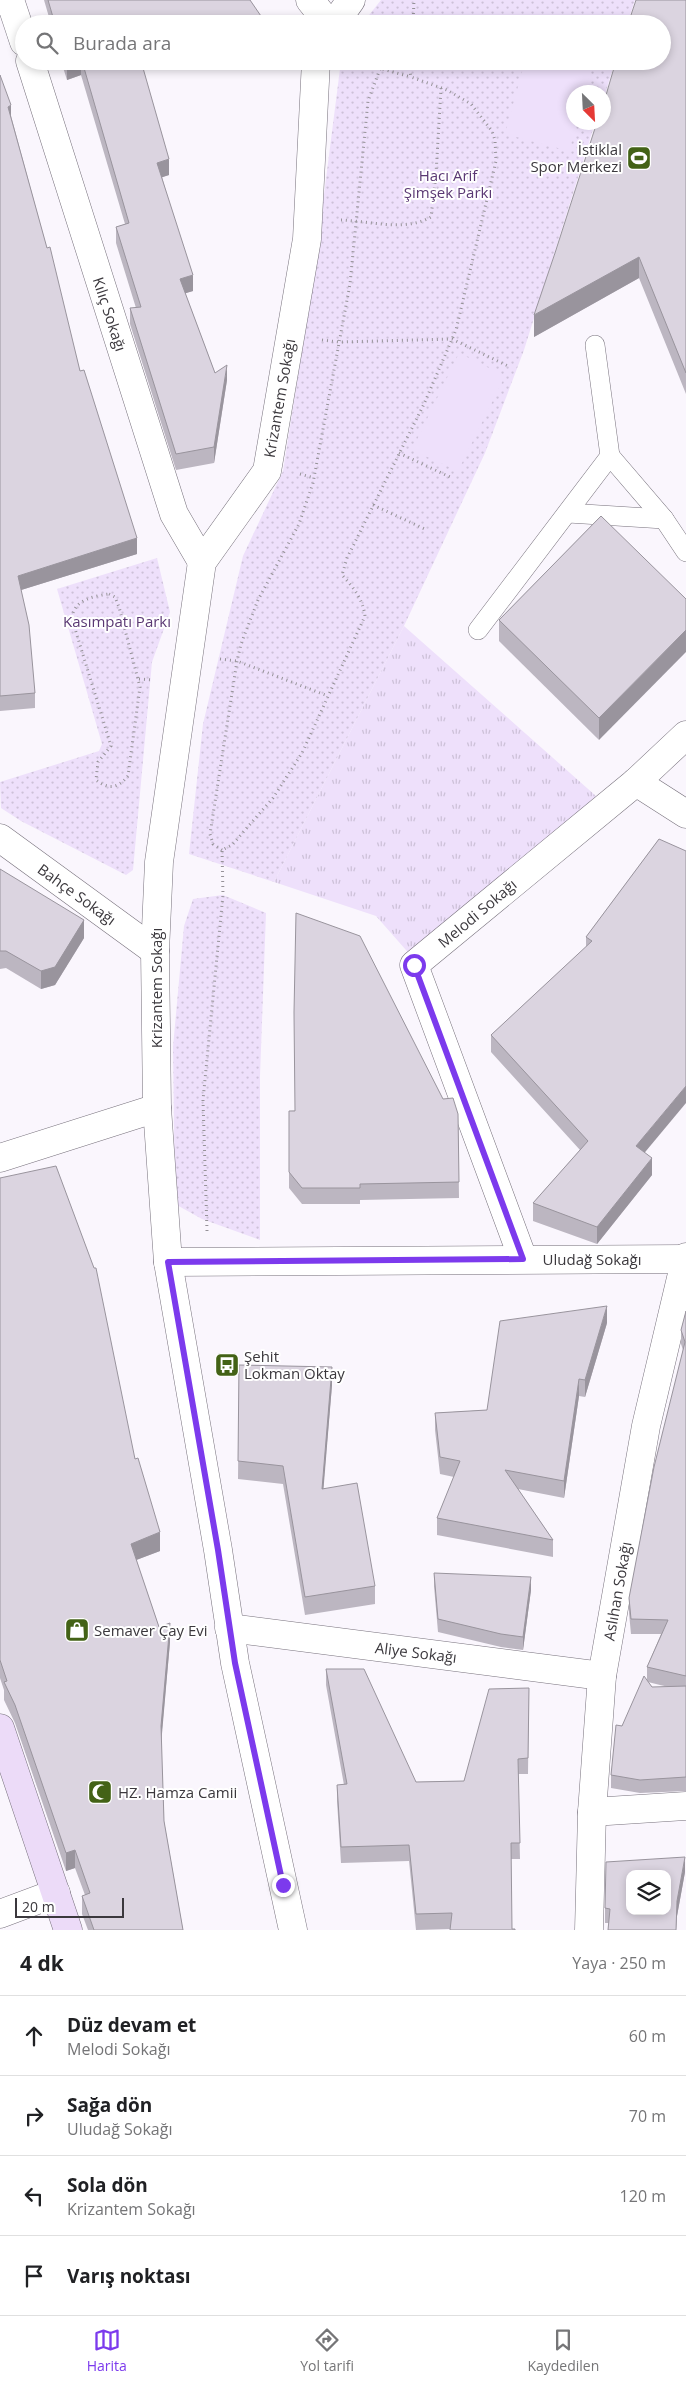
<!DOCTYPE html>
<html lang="tr">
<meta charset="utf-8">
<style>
:root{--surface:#fff;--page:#f2f2f2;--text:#202124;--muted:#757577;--line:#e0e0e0;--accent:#7c3aed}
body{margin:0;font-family:"Open Sans",sans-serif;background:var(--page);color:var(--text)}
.controls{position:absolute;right:15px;bottom:15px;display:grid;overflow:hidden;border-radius:10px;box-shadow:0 2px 8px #0003}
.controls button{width:45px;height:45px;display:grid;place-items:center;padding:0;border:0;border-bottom:1px solid var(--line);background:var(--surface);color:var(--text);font:25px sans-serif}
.compass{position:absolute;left:566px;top:85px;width:45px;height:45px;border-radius:50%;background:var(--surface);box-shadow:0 2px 8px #0003;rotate:156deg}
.scale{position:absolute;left:15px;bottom:12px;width:109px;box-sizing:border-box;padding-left:5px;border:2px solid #3b383d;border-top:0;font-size:14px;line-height:18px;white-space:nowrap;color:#3b383d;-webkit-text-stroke:4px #fff;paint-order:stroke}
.stop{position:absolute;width:15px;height:15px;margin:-11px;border:4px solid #7c3aed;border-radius:50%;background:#fff}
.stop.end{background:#7c3aed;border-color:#fff;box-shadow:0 1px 5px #0008}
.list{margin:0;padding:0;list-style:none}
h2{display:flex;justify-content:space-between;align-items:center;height:65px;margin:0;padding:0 20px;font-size:21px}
h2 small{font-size:16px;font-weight:400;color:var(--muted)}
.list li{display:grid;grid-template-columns:32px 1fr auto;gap:15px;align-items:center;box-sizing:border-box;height:80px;padding:0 20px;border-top:1px solid var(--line)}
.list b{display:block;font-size:19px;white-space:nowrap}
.list p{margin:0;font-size:16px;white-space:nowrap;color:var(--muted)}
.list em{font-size:16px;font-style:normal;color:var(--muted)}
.icon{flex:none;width:28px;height:28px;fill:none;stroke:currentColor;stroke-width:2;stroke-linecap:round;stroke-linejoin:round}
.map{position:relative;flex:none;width:686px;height:1930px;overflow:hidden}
.search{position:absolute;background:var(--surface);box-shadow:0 2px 8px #0003;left:15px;right:15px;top:15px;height:55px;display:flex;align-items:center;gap:12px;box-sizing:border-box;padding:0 18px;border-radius:28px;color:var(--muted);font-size:19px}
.sheet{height:385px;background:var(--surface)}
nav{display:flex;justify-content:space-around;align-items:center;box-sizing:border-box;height:70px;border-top:1px solid var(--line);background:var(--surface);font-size:14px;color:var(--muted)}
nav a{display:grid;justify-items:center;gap:2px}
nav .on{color:var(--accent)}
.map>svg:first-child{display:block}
</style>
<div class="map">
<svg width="686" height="1930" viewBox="0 0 686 1930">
<defs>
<pattern id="grass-tufts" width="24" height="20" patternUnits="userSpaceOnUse" patternTransform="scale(1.25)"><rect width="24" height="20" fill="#eee0fb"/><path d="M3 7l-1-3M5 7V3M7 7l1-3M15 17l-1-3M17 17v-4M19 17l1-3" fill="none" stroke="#cdc1d8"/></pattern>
<pattern id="park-dots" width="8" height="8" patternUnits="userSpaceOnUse" patternTransform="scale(1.25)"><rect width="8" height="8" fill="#eee0fb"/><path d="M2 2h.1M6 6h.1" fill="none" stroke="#cdc1d8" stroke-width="1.8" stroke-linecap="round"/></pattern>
</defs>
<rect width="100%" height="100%" fill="#faf6fd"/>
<!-- grass -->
<path fill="url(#grass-tufts)" d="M404,626L596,796L413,958L376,916L274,882Z"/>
<!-- park -->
<g fill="url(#park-dots)">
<path d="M381,0H635L627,24H362Z"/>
<path d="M341,61H615L604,98V92H574V122L595,123L524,350L485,453L404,626L274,882L189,854L203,724L243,556L283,471L313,281Z"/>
<path d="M157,558L170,612L152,662L133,870L126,875L21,821L1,808L0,782L99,751L102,744L57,589Z"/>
<path d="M223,895L266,913L260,1076V1240L202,1219L175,1204L173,1047L184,926L193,899Z"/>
</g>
<!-- pitch -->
<g fill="#eee0fb">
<path d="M525,61H594L585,92H574V122L577,123L569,151L505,134Z"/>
<path d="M459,353L505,376L458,471L412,450Z"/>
</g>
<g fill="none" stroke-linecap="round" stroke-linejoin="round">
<defs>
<g id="service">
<path d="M610,456L664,519L686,552"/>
<path d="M568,513L664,519"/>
<path d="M478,630L610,456L595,345"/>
</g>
<g id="minor">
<path d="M10,0L24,42"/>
<path d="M310,0L329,24"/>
<path d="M334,24L351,0"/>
<path d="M30,61L174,514L202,562"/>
<path d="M636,782L686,814"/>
<path d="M0,838L155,951"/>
<path d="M0,1158L157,1108"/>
<path d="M523,1259L414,965L636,782L686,735"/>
<path d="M168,1262L686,1259"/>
<path d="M229,1628L602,1676"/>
<path d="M592,1812L686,1806"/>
<path d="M0,1914L56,1893"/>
<path d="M293,1930L235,1663L218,1550L168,1262L157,1108L155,951L159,862L202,562L267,471L307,239L316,61"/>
<path d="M589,1930L592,1812L602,1676L646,1426L686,1257"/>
</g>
<path id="secondary" d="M0,1728L68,1930"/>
</defs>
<!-- service casing -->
<use href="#service" stroke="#77717c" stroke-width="20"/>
<!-- minor casing -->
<use href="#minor" stroke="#77717c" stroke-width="29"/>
<!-- secondary casing -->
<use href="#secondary" stroke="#77717c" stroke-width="29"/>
<!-- path -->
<g stroke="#969298" stroke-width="3" stroke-dasharray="1 4" stroke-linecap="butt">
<path d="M413,24L414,0"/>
<path d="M354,61L411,77"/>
<path d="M341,220C370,221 405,232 431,217L436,174L441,88"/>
<path d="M322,340L339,342L452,339L508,366"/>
<path d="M399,453L452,478"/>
<path d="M300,474L314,478"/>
<path d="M373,505L427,530"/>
<path d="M109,594L115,597L119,607L140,687L128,776C118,788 109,790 96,780L98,762L111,746L72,619C73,600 93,596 109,594Z"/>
<path d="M220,659L237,661L328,696"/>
<path d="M139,679L153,680"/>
<path d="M222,850L213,844L210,834L237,661L241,644L258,600L299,524L313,483L350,284L368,101L380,69"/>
<path d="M207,1231L203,1100L223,895L222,850L232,845L273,798L302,753L365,616C363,599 353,587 342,575L347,558L424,404L456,330L496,161L495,140L492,131L471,104L447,90L411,77L408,61"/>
</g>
<!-- service -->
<use href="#service" stroke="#fff" stroke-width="19"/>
<!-- minor -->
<use href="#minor" stroke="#fff" stroke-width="28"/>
<!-- secondary -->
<use href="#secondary" stroke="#ecdbf8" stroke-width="28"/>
</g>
<!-- wall -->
<g fill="#bcb6c1" fill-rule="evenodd">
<path d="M44,0H250L263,24H51Z"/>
<path d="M686,0V394L639,278L534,337Z"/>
<path d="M61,61H161L142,66L169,175L162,177L193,291L185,293L215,373L227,380L214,463L176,470L130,324V308H136L116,243V227L125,224L81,75L67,80Z"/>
<path d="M0,75L80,371L137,554L21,590L35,693V708L0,711Z"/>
<path d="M601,516L599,740L499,641V620Z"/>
<path d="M659,839L645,1152L652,1175L597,1244L533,1221V1203L580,1150L491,1052V1035L586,947V937Z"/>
<path d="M0,869L84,938L55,985L41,989L6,968L0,969Z"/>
<path d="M443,1099L458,1114L459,1198L360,1200V1204H302L289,1188V1111Z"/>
<path d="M0,1178L135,1459L160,1551L136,1560L159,1627L170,1642L161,1740L164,1821L183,1930H88L82,1914V1896L85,1895L75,1868L66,1871L15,1723L4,1700V1690L0,1678Z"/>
<path d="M686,1311V1791L640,1793L611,1788V1775L622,1726L647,1680V1667L661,1634H631L629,1613V1598L683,1350L681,1344V1330ZM648,1682L660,1685L669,1687H652Z"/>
<path d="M607,1323L585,1397L579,1396L564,1498L518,1489L553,1540V1557L437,1535V1518L454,1477L440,1474L435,1430V1413L487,1410Z"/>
<path d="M239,1365L332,1385L323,1489L375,1586V1604L305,1615L283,1484L238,1479Z"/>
<path d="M434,1573L531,1590L523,1650L501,1647L438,1632L434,1586Z"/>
<path d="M326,1669L416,1782L464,1781L529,1688L528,1774H518L520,1859H511L450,1929L416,1930L409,1861L341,1863L337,1801V1785H344L326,1685Z"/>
<path d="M685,1872L677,1916L676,1930H608L609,1923H605V1908Z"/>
</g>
<!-- shaded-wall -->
<g fill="#99949d">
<path d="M263,19V24H245Z"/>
<path d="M76,61H81V75L67,80V64Z"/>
<path d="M138,61H161L138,67Z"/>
<path d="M11,105V121L8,107Z"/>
<path d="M169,159V175L157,179V163Z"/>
<path d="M639,257V278L534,337V315Z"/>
<path d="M193,275V291L180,295V279Z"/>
<path d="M227,365V380L214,463V447Z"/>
<path d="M137,538V554L18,591V576Z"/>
<path d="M686,630V652L599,740V718Z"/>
<path d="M84,920V938L55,985L41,989V971Z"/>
<path d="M686,1086V1103L636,1163V1146Z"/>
<path d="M652,1158V1175L597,1244V1227Z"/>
<path d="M607,1306V1323L585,1397V1380Z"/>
<path d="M332,1367V1385L322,1507V1489Z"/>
<path d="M579,1379V1396L564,1498V1481Z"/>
<path d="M160,1532V1551L131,1562V1544Z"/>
<path d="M531,1577V1590L523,1650V1637Z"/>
<path d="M170,1623V1642L161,1745V1726Z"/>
<path d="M75,1850V1868L66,1871V1853Z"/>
<path d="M685,1857V1872L677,1916L676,1930L677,1901Z"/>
</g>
<!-- building -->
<g fill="#dbd4e0" stroke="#99949d" fill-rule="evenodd">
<path d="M48,0H250L263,19L245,24H55Z"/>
<path d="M636,0H686V373L639,257L534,315L555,253L597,122H604V102L616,61H662V24H628Z"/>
<path d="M66,61H76L67,64Z"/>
<path d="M82,61H141L169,159L157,163L193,275L180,279L215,373L227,365L214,447L176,454L130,308L141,307L116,227L129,223Z"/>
<path d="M0,75L11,105L8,107L47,248L50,247L80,371L84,370L137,538L18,576L29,625L35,693L0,696Z"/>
<path d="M601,516L686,599V630L599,718L499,620Z"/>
<path d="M659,839L686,851V1086L636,1146L652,1158L597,1227L533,1203L588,1141L491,1035L592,941L586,937Z"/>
<path d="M0,869L84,920L55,967L41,971L6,951H0Z"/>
<path d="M296,913L360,936L443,1099L453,1098L458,1114L459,1182L360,1184V1188H302L289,1172V1111H295L294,1012Z"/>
<path d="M56,1166L94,1268H96L135,1459L138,1458L160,1532L131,1544L159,1627L170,1623L161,1726L164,1821L183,1930H94L82,1896L90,1893L75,1850L66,1853L15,1705L4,1682L7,1681L0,1660V1178Z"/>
<path d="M607,1306L585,1380L579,1379L564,1481L505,1470L553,1540L437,1518L460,1461L440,1457L435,1413L487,1410L500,1321Z"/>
<path d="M686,1311V1676L647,1667L668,1620L631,1619L629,1598L654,1467L685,1342L681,1330Z"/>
<path d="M239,1365L332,1367L322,1489L357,1483L375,1586L305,1597L283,1466L238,1461Z"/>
<path d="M434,1573L531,1577L523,1637L501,1634L438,1619Z"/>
<path d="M326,1669H364L416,1782L464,1781L489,1689L529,1688L528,1758L518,1759L520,1843H511L512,1929H515V1930H450L452,1913L416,1914L409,1845L341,1847L337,1785L347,1784Z"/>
<path d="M644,1676L652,1687L686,1686V1777L640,1780L611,1775L616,1725L622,1726Z"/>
<path d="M685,1857L677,1901L676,1930H608L610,1909L605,1908L606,1862ZM630,1874H667V1911H630Z"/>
</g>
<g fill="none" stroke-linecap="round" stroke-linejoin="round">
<!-- route -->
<path stroke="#7c3aed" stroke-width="6" d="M283,1885L235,1663L218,1550L168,1262L523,1259L414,965"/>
</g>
<!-- icons -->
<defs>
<symbol id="stadium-square" viewBox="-11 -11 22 22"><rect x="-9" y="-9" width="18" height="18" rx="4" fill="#436216" stroke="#fff"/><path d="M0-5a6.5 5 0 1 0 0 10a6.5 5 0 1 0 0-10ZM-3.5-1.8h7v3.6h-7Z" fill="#fff"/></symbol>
<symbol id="bus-square" viewBox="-11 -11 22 22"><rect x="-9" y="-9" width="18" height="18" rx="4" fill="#436216" stroke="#fff"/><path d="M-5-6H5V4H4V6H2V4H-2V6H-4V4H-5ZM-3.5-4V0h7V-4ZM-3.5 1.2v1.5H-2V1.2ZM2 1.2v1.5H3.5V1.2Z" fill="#fff"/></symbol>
<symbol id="shop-square" viewBox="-11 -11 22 22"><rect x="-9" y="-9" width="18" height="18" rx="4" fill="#436216" stroke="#fff"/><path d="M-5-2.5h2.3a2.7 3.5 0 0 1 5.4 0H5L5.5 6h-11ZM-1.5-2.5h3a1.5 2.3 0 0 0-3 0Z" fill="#fff"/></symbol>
<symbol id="mosque-square" viewBox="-11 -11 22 22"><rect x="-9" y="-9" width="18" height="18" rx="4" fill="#436216" stroke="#fff"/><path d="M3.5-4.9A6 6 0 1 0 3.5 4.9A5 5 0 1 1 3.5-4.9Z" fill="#fff"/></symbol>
</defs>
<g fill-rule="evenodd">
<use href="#stadium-square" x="625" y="144" width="28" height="28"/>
<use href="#bus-square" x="213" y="1351" width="28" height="28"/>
<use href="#shop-square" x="63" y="1616" width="28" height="28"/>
<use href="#mosque-square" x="86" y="1778" width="28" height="28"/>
</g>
<g text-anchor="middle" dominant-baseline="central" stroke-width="4" stroke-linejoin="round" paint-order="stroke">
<!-- poi labels -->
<g font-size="15" fill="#3b383d" stroke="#fff" text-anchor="start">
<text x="622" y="149" text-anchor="end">İstiklal<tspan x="622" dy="17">Spor Merkezi</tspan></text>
<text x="244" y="1356">Şehit<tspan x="244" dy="17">Lokman Oktay</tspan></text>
<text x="94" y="1630">Semaver Çay Evi</text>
<text x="118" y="1792">HZ. Hamza Camii</text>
</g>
<!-- park labels -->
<g font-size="15" fill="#5a3873" stroke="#fff">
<text x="448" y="175">Hacı Arif<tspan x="448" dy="17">Şimşek Parkı</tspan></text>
<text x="117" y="621">Kasımpatı Parkı</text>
</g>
<!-- street labels -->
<g font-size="15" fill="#3b383d" stroke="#fff">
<text transform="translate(110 314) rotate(72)">Kılıç Sokağı</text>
<text transform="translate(279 398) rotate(-80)">Krizantem Sokağı</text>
<text transform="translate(77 894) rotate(36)">Bahçe Sokağı</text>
<text transform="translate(477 913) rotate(-40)">Melodi Sokağı</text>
<text transform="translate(156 988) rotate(-90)">Krizantem Sokağı</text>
<text x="592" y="1259">Uludağ Sokağı</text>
<text transform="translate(617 1591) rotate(-80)">Aslıhan Sokağı</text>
<text transform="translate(416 1652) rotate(7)">Aliye Sokağı</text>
</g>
</g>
</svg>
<div class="controls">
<button><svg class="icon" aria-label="layers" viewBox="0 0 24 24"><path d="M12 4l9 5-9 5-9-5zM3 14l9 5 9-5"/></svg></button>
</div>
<svg class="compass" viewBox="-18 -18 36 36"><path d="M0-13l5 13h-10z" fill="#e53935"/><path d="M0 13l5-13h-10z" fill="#757577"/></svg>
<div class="scale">20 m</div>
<div class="stop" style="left:414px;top:965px"></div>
<div class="stop end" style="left:283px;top:1885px"></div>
<div class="search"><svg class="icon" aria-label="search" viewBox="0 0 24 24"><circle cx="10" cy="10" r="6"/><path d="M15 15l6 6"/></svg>Burada ara</div>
</div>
<section class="sheet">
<h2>4 dk<small>Yaya · 250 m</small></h2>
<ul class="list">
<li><svg class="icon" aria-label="ahead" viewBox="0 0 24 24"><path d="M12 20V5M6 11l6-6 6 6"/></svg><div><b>Düz devam et</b><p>Melodi Sokağı</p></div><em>60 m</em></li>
<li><svg class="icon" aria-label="right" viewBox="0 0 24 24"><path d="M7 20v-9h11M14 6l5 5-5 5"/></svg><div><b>Sağa dön</b><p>Uludağ Sokağı</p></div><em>70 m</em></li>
<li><svg class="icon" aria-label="left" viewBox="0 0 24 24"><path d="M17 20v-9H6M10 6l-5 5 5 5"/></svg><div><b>Sola dön</b><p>Krizantem Sokağı</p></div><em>120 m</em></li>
<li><svg class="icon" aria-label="arrive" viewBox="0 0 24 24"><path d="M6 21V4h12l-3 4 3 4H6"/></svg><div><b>Varış noktası</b></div></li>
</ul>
</section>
<nav>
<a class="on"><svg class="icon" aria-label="map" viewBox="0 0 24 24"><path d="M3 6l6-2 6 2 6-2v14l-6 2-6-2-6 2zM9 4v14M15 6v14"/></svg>Harita</a>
<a><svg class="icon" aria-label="directions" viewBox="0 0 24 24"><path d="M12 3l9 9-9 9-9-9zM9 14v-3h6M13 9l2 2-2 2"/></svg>Yol tarifi</a>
<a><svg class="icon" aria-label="saved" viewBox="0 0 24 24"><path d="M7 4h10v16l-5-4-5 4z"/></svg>Kaydedilen</a>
</nav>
